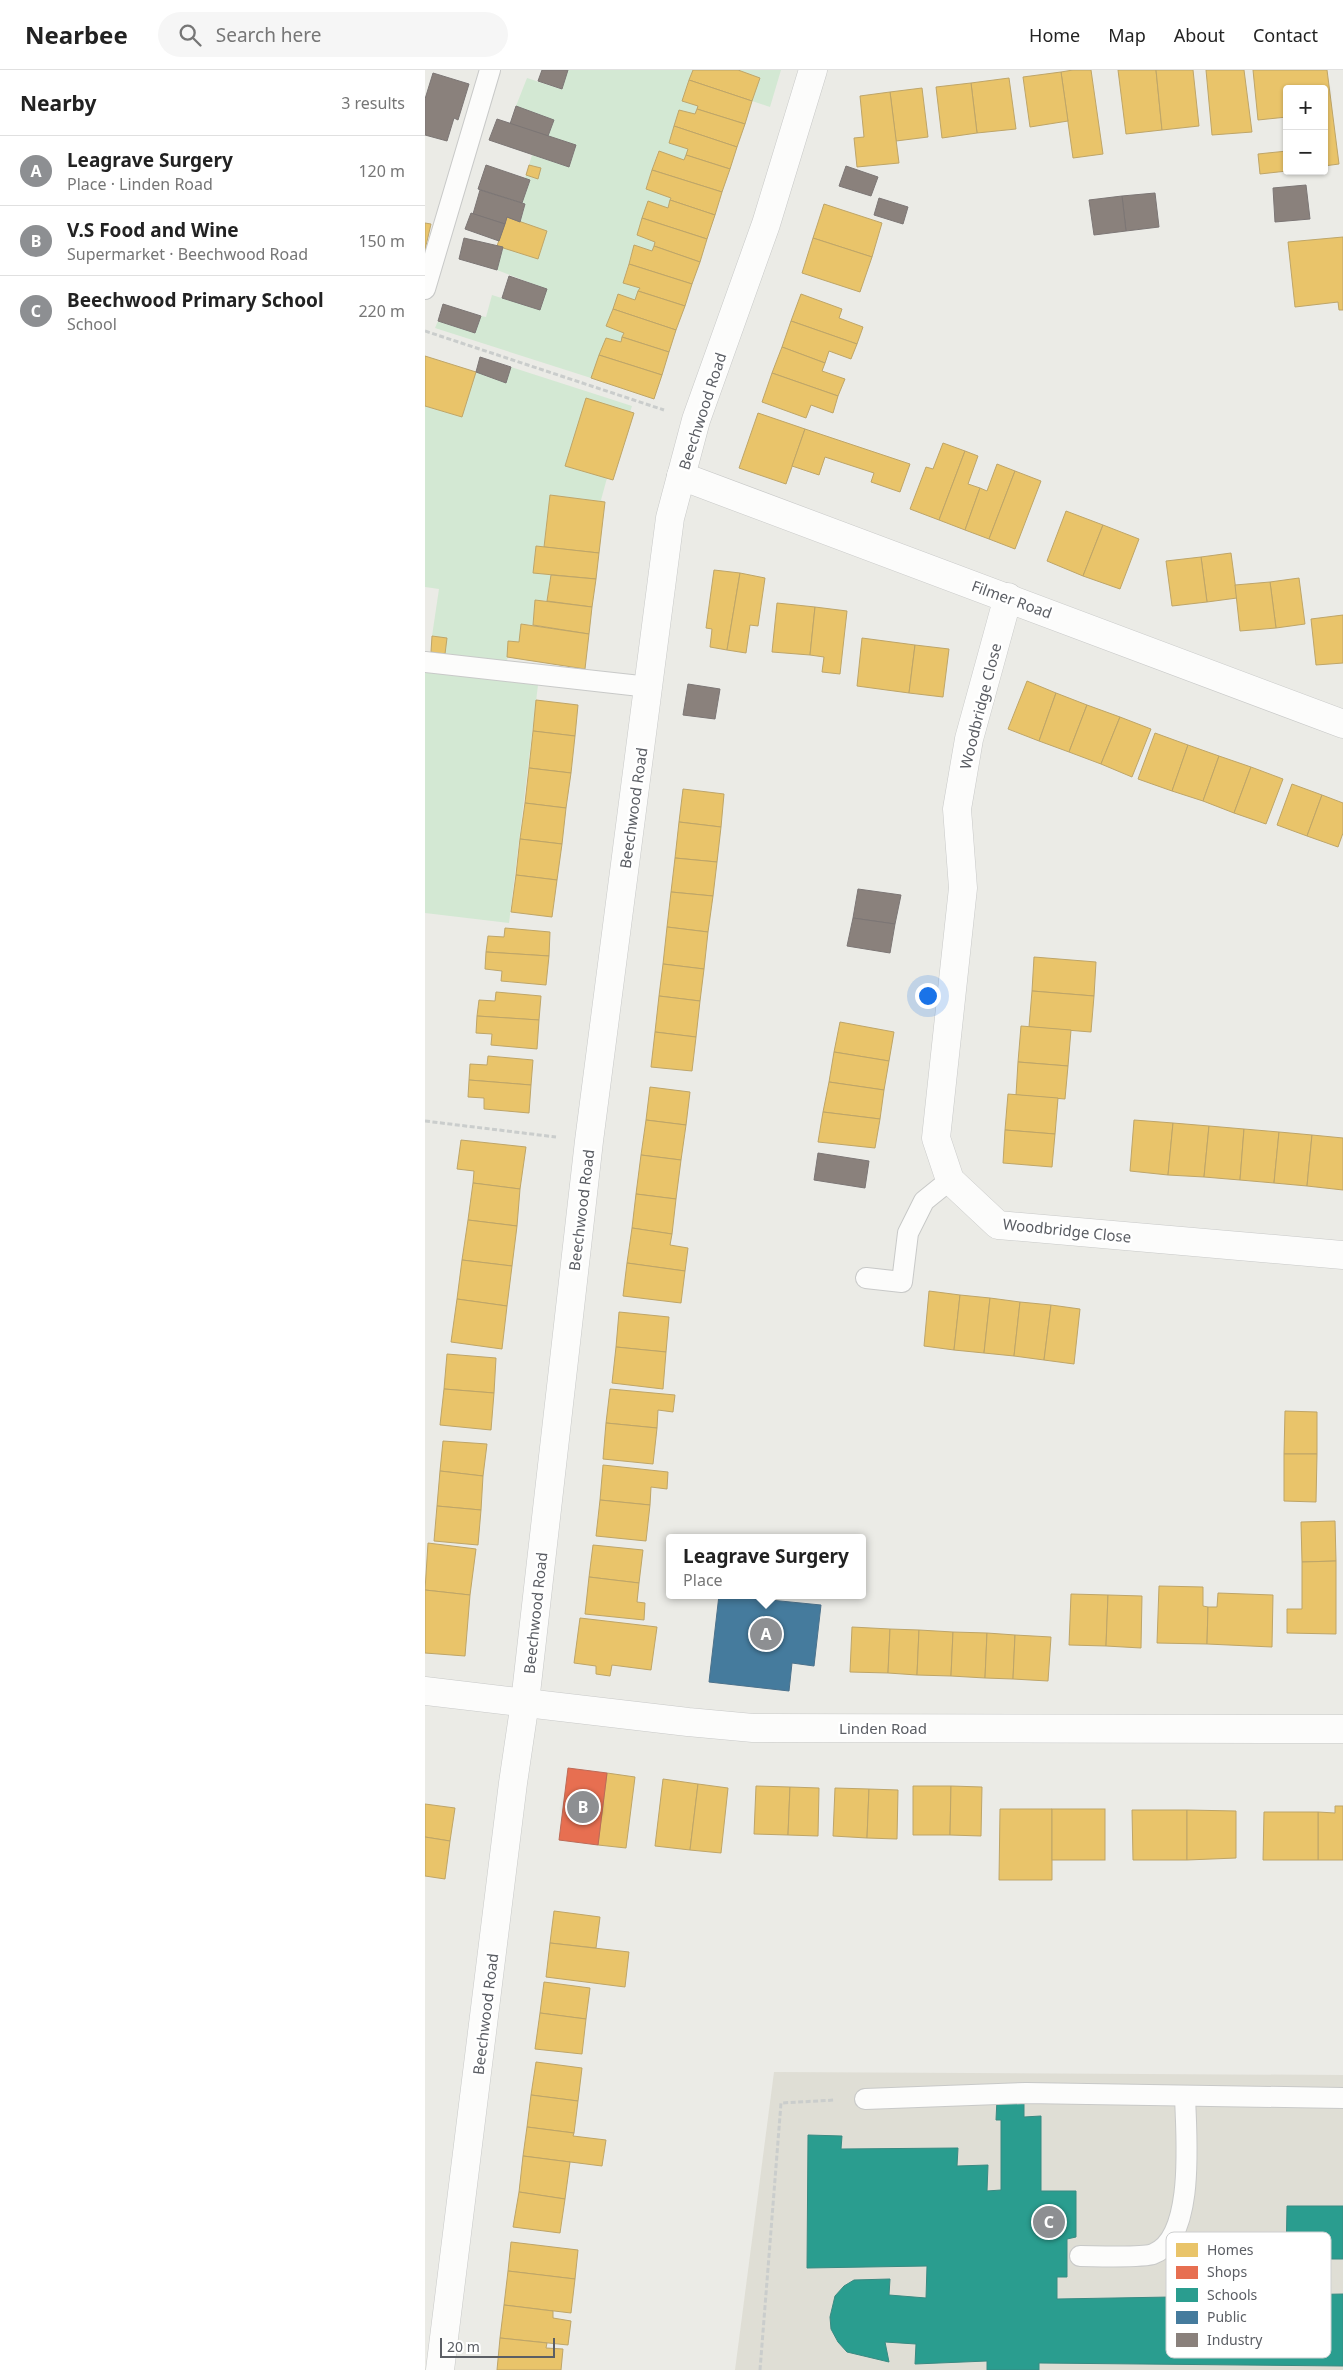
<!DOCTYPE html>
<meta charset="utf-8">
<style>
:root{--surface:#fff;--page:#f6f6f6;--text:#222;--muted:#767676;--line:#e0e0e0;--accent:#8d8f92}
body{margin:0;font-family:"Noto Sans",sans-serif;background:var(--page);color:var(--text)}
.controls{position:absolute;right:15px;top:15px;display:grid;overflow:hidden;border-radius:5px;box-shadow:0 1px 4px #0004}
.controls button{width:45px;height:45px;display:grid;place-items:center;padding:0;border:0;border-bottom:1px solid var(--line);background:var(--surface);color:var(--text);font:25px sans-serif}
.scale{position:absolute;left:15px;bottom:12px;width:115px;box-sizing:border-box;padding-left:5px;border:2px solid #5b5e64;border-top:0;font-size:14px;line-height:18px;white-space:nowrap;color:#5b5e64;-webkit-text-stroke:4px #fff;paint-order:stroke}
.you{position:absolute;left:502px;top:925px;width:18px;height:18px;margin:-12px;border:4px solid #fff;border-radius:50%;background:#1a73e8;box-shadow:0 0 0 8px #1a73e833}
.badge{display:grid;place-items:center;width:32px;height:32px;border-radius:50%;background:var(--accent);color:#fff;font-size:16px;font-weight:700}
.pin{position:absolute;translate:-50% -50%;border:2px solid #fff;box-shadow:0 1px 5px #0006}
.popup{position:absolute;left:241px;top:1464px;width:200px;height:65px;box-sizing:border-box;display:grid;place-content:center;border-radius:5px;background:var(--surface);filter:drop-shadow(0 1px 4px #0005);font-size:16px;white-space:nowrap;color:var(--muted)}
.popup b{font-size:19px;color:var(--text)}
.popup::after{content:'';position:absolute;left:50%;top:100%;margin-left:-10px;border:10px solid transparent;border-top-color:var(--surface)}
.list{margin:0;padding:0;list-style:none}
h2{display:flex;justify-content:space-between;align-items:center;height:65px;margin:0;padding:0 20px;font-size:21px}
h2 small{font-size:16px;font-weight:400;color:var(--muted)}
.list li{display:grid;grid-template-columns:32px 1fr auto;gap:15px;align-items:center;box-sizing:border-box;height:70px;padding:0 20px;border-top:1px solid var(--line)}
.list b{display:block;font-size:19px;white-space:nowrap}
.list p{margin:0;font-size:16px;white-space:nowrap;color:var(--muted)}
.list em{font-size:16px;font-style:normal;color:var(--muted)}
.icon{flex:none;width:28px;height:28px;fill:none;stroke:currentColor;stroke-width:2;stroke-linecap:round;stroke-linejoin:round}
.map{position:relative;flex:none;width:918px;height:2300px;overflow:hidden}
header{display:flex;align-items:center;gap:30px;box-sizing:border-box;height:70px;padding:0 25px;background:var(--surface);border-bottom:1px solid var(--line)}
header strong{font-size:24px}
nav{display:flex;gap:28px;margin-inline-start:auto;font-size:18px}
.search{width:350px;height:45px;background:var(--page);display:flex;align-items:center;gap:12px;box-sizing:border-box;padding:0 18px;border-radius:28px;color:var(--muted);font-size:19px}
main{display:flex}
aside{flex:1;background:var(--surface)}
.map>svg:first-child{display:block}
</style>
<header>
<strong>Nearbee</strong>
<div class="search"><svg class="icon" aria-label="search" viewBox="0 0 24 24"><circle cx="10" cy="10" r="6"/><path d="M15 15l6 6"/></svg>Search here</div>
<nav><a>Home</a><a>Map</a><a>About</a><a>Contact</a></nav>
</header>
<main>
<aside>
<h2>Nearby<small>3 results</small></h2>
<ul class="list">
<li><span class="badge">A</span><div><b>Leagrave Surgery</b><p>Place · Linden Road</p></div><em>120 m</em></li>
<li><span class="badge">B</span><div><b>V.S Food and Wine</b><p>Supermarket · Beechwood Road</p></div><em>150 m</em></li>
<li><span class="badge">C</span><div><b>Beechwood Primary School</b><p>School</p></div><em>220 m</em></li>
</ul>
</aside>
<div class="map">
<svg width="918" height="2300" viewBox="0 0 918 2300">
<rect width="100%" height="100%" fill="#ebebe6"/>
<!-- education -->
<path fill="#dfded5" d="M349,2002L918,2005V2300H310Z"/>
<!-- green -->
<g fill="#d3e8d3">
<path d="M143,0H268L257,31L273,36L270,44L254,40L244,73L263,79L259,90L233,81L221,118L246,128L243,138L223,132L212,165L230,172L227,181L209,175L198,212L215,218L210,230L193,224L182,256L199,263L196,272L181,268L166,308L10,258L13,251L50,263L56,246L61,247L67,225L115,240L121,219L72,200L78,177L113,189L122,161L95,152L100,135L97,133L105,110L100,108L101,105L113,109L116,98L104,95L107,85L144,97L151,76L123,66L129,50L91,36L102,8L136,19Z"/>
<path d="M313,0H356L345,37L327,31L335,8Z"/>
<path d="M86,297L207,336L205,342L140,396L182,408L176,430L180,432L125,425L119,477L111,476L108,502L126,505L122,531L110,530L108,555L96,554L94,572L84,571L82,592L20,584L22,568L7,566L14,519L0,517V336L37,347L51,302L81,313Z"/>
<path d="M0,601L113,615L84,853L0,843Z"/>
</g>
<!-- homes -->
<g fill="#e9c46a" stroke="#bea568">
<path d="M268,0H313L335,8L327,31L264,10Z"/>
<path d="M648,0H666L678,84L648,88L636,2Z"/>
<path d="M693,0H731L737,60L701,64Z"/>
<path d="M731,0H768L774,56L737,60Z"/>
<path d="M781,0H819L827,62L787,65Z"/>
<path d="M828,0H902L914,94L899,96V19H862V47L833,50Z"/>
<path d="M636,2L643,51L605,57L598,7Z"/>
<path d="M584,8L591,59L552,63L546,13Z"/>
<path d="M264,10L327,31L320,54L272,39L273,36L257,31Z"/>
<path d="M546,13L552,63L517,68L511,17Z"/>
<path d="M497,18L503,67L471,71L465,22Z"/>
<path d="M465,22L474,93L432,97L429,68L439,67L435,26Z"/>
<path d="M272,39L320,54L312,77L249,56L254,40L270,44Z"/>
<path d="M249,56L312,77L305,99L261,85L263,79L244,73Z"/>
<path d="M234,81L259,90L261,85L305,99L297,122L227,100Z"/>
<path d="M862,81V101L835,104L833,84Z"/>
<path d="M104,95L116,98L113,109L101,105Z"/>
<path d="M227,100L297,122L290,145L245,130L246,128L221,119Z"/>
<path d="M245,130L290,145L282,169L217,148L223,131L243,138Z"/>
<path d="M399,134L457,153L447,187L388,168Z"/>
<path d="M82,147L122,161L113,189L72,176Z"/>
<path d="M217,148L282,169L275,192L229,176L230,172L212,165Z"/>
<path d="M0,153L6,154L0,180Z"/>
<path d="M918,167V240H914L913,232L870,237L863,172Z"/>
<path d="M388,168L447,187L435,222L377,203Z"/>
<path d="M209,175L227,181L229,176L275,192L267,214L204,194Z"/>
<path d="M204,194L267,214L260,236L213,221L215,218L198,213Z"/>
<path d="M213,221L260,236L251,260L188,239L193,224L210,230Z"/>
<path d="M376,224L417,239L414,248L438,257L432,274L366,251Z"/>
<path d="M188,239L251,260L244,282L197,267L199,263L181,256Z"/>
<path d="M366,251L432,274L426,289L404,281L400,293L357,277Z"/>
<path d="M197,267L244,282L237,305L174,285L181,268L196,272Z"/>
<path d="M357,277L400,293L397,301L420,309L413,326L347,303Z"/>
<path d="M174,285L237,305L229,329L166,308Z"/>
<path d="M0,286L51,302L37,347L0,336Z"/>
<path d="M347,303L413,326L408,343L386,335L381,348L337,332Z"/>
<path d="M161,328L209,343L188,410L140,396Z"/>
<path d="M333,343L380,359L361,414L314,398Z"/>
<path d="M380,359L485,394L475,422L446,412L449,403L400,387L394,405L367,396Z"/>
<path d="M518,373L540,381L514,450L485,439L501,397L508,399Z"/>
<path d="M540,381L553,386L543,414L555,418L540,460L514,450Z"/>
<path d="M572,394L590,401L564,469L540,460L555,418L562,421Z"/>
<path d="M590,401L616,411L590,479L564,469Z"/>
<path d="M125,425L180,432L174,483L119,477Z"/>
<path d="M641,441L678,455L658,506L622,491Z"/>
<path d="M678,455L714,469L695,519L658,506Z"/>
<path d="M111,476L174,483L171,509L108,503Z"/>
<path d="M806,483L812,528L782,532L776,487Z"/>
<path d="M776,487L782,532L747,536L741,491Z"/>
<path d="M289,500L315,503L302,580L285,577L287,559L281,558Z"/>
<path d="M315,503L340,508L333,556L325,555L321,583L302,580Z"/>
<path d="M126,505L171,509L167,537L122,531Z"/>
<path d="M874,508L880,554L851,558L845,512Z"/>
<path d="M845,512L851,558L815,561L810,515Z"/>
<path d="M110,530L167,537L164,564L108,555Z"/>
<path d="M352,533L390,537L385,585L347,582Z"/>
<path d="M390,537L422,541L415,604L397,602L399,587L385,585Z"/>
<path d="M918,545V593L891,595L886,549Z"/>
<path d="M96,554L164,564L160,599L82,587L83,571L94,572Z"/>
<path d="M7,566L22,568L20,584L6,582Z"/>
<path d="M437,568L490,575L484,623L432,616Z"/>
<path d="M490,575L524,579L518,627L484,623Z"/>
<path d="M602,611L631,623L614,671L583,659Z"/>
<path d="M631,623L662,635L644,682L614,671Z"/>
<path d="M111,630L153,635L150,666L108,661Z"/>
<path d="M662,635L695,647L676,694L644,682Z"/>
<path d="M695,647L726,659L707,707L676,694Z"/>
<path d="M108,661L150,666L146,703L104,698Z"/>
<path d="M730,663L763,675L747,721L713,709Z"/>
<path d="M763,675L794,686L778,731L747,721Z"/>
<path d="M794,686L826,697L809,743L778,731Z"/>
<path d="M826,697L858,709L841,754L809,743Z"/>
<path d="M104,698L146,703L141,738L100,733Z"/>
<path d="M867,714L897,725L882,766L852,755Z"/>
<path d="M258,719L299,724L296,757L254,752Z"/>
<path d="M897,725L918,733V763L913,777L882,766Z"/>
<path d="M100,733L141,738L137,774L95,769Z"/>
<path d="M254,752L296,757L292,792L250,788Z"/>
<path d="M95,769L137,774L132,810L91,805Z"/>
<path d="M250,788L292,792L288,826L246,822Z"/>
<path d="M91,805L132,810L127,847L86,842Z"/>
<path d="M246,822L288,826L283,862L242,857Z"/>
<path d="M242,857L283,862L279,899L238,894Z"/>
<path d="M80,858L125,862L124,886L61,882L63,866L79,867Z"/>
<path d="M61,882L124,886L121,915L76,911L77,901L60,899Z"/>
<path d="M609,887L671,892L669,926L607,921Z"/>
<path d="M238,894L279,899L275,931L234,926Z"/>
<path d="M607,921L669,926L666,962L604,957Z"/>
<path d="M71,922L116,926L114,950L52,946L54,930L70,931Z"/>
<path d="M234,926L275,931L271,967L230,962Z"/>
<path d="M52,946L114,950L112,979L66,975L67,964L51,963Z"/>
<path d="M415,952L469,962L464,991L409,982Z"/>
<path d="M596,956L646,960L643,996L593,992Z"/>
<path d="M230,962L271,967L267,1001L226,997Z"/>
<path d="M409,982L464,991L459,1020L404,1012Z"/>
<path d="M63,986L108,990L106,1015L44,1010L45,994L62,995Z"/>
<path d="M593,992L643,996L640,1029L591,1025Z"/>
<path d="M44,1010L106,1015L104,1043L59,1039V1028L43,1027Z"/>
<path d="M404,1012L459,1020L455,1049L398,1042Z"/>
<path d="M225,1017L265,1022L261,1055L221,1050Z"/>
<path d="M583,1024L633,1028L630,1064L580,1060Z"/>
<path d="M398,1042L455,1049L450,1078L393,1072Z"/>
<path d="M221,1050L261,1055L256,1090L216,1085Z"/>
<path d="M709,1050L748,1053L743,1105L705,1101Z"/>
<path d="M748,1053L784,1056L779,1107L743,1105Z"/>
<path d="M784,1056L819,1059L815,1110L779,1107Z"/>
<path d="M819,1059L854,1062L849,1113L815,1110Z"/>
<path d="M580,1060L630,1064L627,1097L578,1093Z"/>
<path d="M854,1062L887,1065L882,1116L849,1113Z"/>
<path d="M887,1065L918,1068V1120L882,1116Z"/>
<path d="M36,1070L101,1077L95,1119L48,1113L49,1101L32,1099Z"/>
<path d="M216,1085L256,1090L251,1129L211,1124Z"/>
<path d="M48,1113L95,1119L92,1156L43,1150Z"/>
<path d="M211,1124L251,1129L247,1164L207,1158Z"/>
<path d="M43,1150L92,1156L87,1196L37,1190Z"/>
<path d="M207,1158L247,1164L245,1175L263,1178L260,1201L202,1193Z"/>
<path d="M37,1190L87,1196L82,1236L32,1229Z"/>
<path d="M202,1193L260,1201L256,1233L198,1226Z"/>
<path d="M504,1221L535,1225L529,1280L499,1276Z"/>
<path d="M535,1225L565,1228L559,1283L529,1280Z"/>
<path d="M565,1228L595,1232L589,1286L559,1283Z"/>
<path d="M32,1229L82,1236L77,1279L26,1272Z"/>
<path d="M595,1232L626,1235L619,1290L589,1286Z"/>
<path d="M626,1235L655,1239L649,1294L619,1290Z"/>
<path d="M194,1242L244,1247L241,1282L191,1277Z"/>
<path d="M191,1277L241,1282L238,1319L187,1313Z"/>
<path d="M22,1284L71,1288L69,1323L19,1319Z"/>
<path d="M19,1319L69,1323L66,1360L15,1355Z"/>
<path d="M185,1319L250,1325L248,1342L233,1340L232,1358L181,1353Z"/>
<path d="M860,1341L892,1342V1384H859Z"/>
<path d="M181,1353L232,1358L228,1394L178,1389Z"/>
<path d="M18,1371L62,1374L58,1406L15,1401Z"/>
<path d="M859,1384H892L891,1432L859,1431Z"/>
<path d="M178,1395L243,1402L242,1419L226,1417L225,1435L175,1430Z"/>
<path d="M15,1401L58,1406L56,1440L12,1436Z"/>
<path d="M175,1430L225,1435L221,1471L171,1466Z"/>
<path d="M12,1436L56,1440L53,1475L9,1471Z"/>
<path d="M910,1451L911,1491L877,1492L876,1452Z"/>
<path d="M3,1473L51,1479L45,1525L0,1520Z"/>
<path d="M168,1475L218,1480L214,1513L164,1507Z"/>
<path d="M911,1491V1564L862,1563V1539H877V1492Z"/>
<path d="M164,1507L214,1513L212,1532L220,1533L219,1550L160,1544Z"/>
<path d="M734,1516L778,1517V1536L783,1537L782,1574L732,1573Z"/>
<path d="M0,1520L45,1525L40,1586L0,1583Z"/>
<path d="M793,1523L848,1525L847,1577L782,1574L783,1537H792Z"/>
<path d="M646,1524L683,1525L681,1576L644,1575Z"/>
<path d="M683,1525L717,1526L716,1578L681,1576Z"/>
<path d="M155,1548L232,1557L226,1600L187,1595L185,1606L171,1604V1596L149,1593Z"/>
<path d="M427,1557L465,1559L463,1603L425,1602Z"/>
<path d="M465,1559L494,1560L492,1605L463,1603Z"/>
<path d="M494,1560L528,1562L526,1606L492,1605Z"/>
<path d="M528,1562L562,1563L560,1608L526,1606Z"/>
<path d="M562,1563L590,1565L588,1609L560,1608Z"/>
<path d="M590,1565L626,1567L623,1611L588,1609Z"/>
<path d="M182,1703L210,1707L201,1778L173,1775Z"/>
<path d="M238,1709L273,1714L265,1780L230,1776Z"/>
<path d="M273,1714L303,1718L296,1783L265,1780Z"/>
<path d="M331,1716L365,1717L363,1765L329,1764Z"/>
<path d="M488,1716H526L525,1765H488Z"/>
<path d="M526,1716L557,1717L556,1766L525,1765Z"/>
<path d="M365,1717L394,1718L393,1766L363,1765Z"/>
<path d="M410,1718L444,1719L442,1768L408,1766Z"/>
<path d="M444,1719L473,1720L472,1769L442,1768Z"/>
<path d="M0,1734L30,1738L25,1771L0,1767Z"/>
<path d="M910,1736H918V1790H893V1742L910,1743Z"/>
<path d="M575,1739H627V1810H574Z"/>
<rect x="627" y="1739" width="53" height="51"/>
<path d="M707,1740H762V1790H708Z"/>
<path d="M762,1740L811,1741V1788L762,1790Z"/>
<path d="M839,1742H893V1790H838Z"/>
<path d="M0,1767L25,1771L20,1809L0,1806Z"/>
<path d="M129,1841L175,1847L171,1878L125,1873Z"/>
<path d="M125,1873L204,1882L200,1917L121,1907Z"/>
<path d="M119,1912L165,1918L161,1949L115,1943Z"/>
<path d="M115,1943L161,1949L157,1984L110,1979Z"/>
<path d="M111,1992L157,1998L153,2031L106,2025Z"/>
<path d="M106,2025L153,2031L149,2063L102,2057Z"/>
<path d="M102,2057L149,2063L148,2066L181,2070L177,2096L98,2086Z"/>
<path d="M98,2086L145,2092L140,2129L94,2122Z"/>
<path d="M94,2122L140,2129L135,2163L88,2157Z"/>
<path d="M86,2172L153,2180L150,2209L83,2201Z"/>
<path d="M83,2201L150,2209L146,2243L79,2235Z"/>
<path d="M79,2235L128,2241V2248L146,2251L143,2275L75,2268Z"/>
<path d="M75,2268L122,2273L121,2278L138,2279L136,2300H72Z"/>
</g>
<!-- shops -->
<path fill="#e76f51" stroke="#bd6a57" d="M143,1698L182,1703L173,1775L134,1770Z"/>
<!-- schools -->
<g fill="#2a9d8f" stroke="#398a82">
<path d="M572,2029L599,2030V2047L616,2046V2121H651V2167L642,2169V2207H632V2229L918,2224V2296L614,2293V2300H562V2291L490,2294L491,2274L460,2272L464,2292L422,2282L413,2272L406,2259L405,2247L410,2226L419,2216L429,2210L465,2209L464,2225L501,2228L502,2196L382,2198L383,2065L417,2066L416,2079L533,2078L532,2096L563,2095L562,2121L576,2120V2050H571Z"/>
<path d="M862,2136H918V2189H861Z"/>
</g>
<!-- public -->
<path fill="#457b9d" stroke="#4c728c" d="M294,1525L396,1535L389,1596L367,1593L364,1621L284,1612Z"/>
<!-- industry -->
<g fill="#8a817c" stroke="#7c7675">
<path d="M117,0H143L137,19L113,11Z"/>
<path d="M8,3L44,14L33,50L29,48L22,71L0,65V29Z"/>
<path d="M91,36L129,50L123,66L85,54Z"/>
<path d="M72,49L151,75L144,97L64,70Z"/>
<path d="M61,95L105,110L97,133L53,119Z"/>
<path d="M421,96L453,107L446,126L414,116Z"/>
<path d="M881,115L885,149L850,152L848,118Z"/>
<path d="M55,120L100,134L95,152L82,147L80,154L48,144Z"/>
<path d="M730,123L734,157L701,161L697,126Z"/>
<path d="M697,126L701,161L669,165L664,130Z"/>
<path d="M454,128L483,137L478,154L449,145Z"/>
<path d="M46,143L80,154L74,171L40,159Z"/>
<path d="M39,168L78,177L72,200L34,189Z"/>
<path d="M84,206L122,219L115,240L77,228Z"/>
<path d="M18,234L56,246L50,263L13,251Z"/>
<path d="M55,287L86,297L81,313L51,302Z"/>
<path d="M263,614L295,619L290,649L258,645Z"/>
<path d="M433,819L476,825L470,854L428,848Z"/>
<path d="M428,848L470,854L465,883L422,876Z"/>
<path d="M393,1083L444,1091L440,1118L389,1110Z"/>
</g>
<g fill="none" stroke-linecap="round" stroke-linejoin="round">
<defs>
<g id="lane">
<path d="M0,219L65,0"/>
<path d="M0,592L224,617"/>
<path d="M441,1208L477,1212L483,1163L499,1131L525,1110"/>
<path d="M440,2029L601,2023L918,2028"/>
<path d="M655,2186C669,2186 718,2188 728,2184C771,2168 761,2063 760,2026"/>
</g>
<g id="street">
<path d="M256,406L918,654"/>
<path d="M583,527L544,669L532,739L538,818L511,1068L525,1110L573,1155L918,1185"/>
<path d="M0,1621L263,1652L328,1658L918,1659"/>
<path d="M15,2300L88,1713L100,1632L164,1071L245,448L271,350L341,154L388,0"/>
</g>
</defs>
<!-- lane casing -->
<use href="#lane" stroke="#c8c9c8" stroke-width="22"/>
<!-- street casing -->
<use href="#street" stroke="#c8c9c8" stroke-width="29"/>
<!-- path -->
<g stroke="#cacdcc" stroke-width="3" stroke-dasharray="5 2.5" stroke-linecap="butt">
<path d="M0,261L239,340"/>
<path d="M0,1051L131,1067"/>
<path d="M335,2300L356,2033L410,2030"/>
</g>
<!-- lane -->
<use href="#lane" stroke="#fcfcfb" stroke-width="20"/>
<!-- street -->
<use href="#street" stroke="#fcfcfb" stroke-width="28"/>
</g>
<g text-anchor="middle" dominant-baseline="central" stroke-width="5" stroke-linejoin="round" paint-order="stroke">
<!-- street labels -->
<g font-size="15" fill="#5b5e64" stroke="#fff">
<text transform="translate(277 341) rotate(-72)">Beechwood Road</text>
<text transform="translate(587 529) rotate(20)">Filmer Road</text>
<text transform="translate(555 636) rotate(-76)">Woodbridge Close</text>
<text transform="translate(208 738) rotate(-82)">Beechwood Road</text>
<text transform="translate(156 1140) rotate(-83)">Beechwood Road</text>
<text transform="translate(642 1160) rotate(6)">Woodbridge Close</text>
<text transform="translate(110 1543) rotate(-84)">Beechwood Road</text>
<text x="458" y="1658">Linden Road</text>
<text transform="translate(60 1944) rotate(-83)">Beechwood Road</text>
</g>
</g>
<!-- legend -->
<rect x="741" y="2162" width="165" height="126" rx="8" fill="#fff" stroke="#cecfd0" stroke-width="1"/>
<rect x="751" y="2173" width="22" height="14" fill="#e9c46a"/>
<rect x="751" y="2196" width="22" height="13" fill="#e76f51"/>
<rect x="751" y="2218" width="22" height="14" fill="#2a9d8f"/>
<rect x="751" y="2241" width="22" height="13" fill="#457b9d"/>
<rect x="751" y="2263" width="22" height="14" fill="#8a817c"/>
<g font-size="14" fill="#5b5e64">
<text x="782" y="2185">Homes</text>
<text x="782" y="2207">Shops</text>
<text x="782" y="2230">Schools</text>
<text x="782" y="2252">Public</text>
<text x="782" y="2275">Industry</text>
</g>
</svg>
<div class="controls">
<button>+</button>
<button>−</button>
</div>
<div class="scale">20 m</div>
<div class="you"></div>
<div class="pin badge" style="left:341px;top:1564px">A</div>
<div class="popup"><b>Leagrave Surgery</b>Place</div>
<div class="pin badge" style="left:158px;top:1737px">B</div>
<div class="pin badge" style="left:624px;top:2152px">C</div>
</div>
</main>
